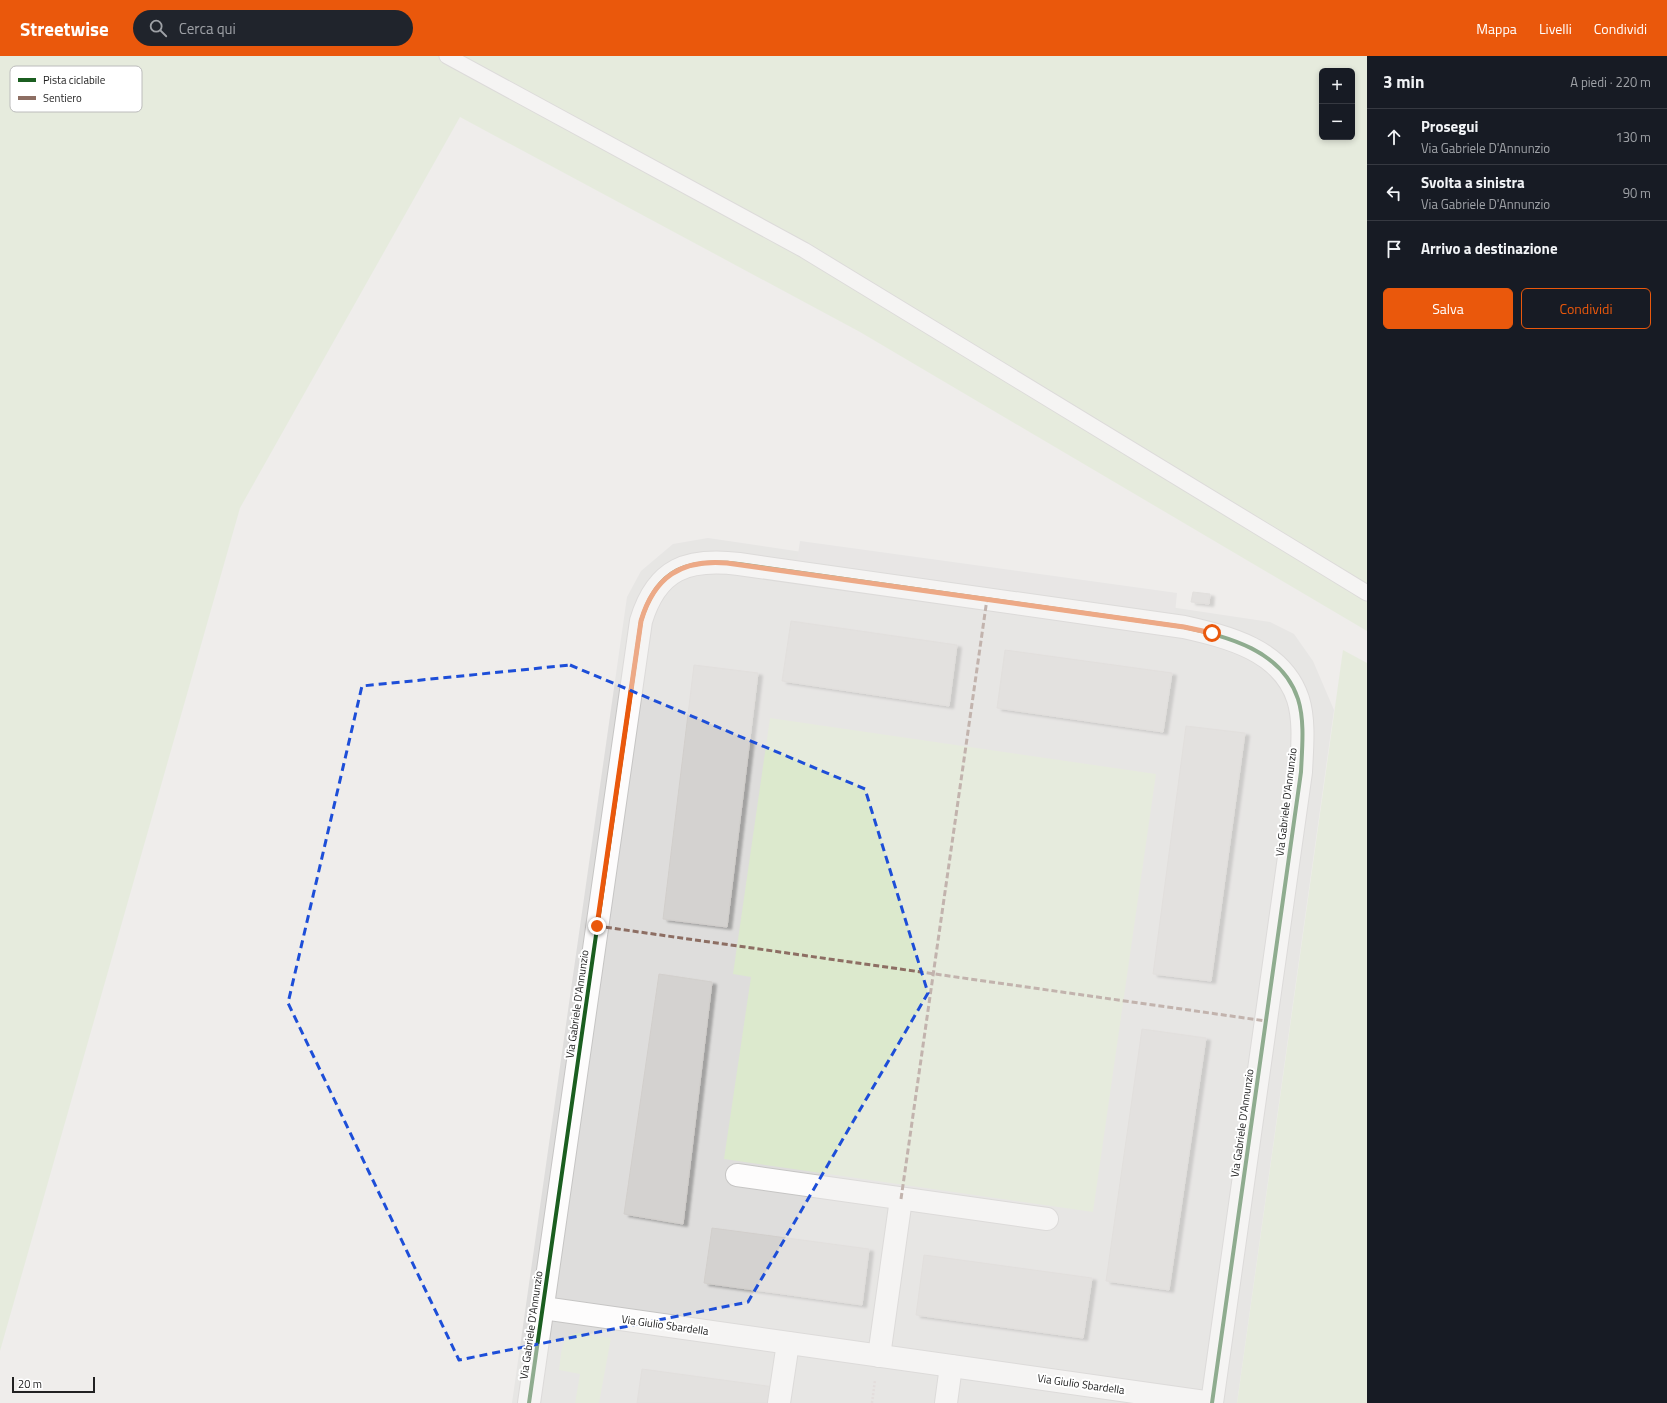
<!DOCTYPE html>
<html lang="it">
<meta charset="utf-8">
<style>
:root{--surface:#171b24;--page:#20242c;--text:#f1f3f6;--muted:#9ea1a6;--line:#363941;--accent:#ea580c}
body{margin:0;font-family:"Titillium Web",sans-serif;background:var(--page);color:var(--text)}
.controls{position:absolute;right:12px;top:12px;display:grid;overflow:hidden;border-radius:6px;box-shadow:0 2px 6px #0003}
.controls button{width:36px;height:36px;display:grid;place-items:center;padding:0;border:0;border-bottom:1px solid var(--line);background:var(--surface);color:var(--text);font:20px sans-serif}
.scale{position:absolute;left:12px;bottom:10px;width:83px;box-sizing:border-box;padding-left:4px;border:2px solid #212121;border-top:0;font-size:11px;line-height:14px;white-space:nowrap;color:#212121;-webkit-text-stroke:3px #fff;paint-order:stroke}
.stop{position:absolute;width:12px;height:12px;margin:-9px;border:3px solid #ea580c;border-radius:50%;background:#fff}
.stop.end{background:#ea580c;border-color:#fff;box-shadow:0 1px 4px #0008}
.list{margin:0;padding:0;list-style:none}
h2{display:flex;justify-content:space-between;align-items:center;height:52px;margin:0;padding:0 16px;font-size:17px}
h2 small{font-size:13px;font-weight:400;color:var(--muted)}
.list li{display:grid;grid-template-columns:26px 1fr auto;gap:12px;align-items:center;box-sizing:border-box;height:56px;padding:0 16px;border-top:1px solid var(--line)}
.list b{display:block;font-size:15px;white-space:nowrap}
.list p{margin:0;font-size:13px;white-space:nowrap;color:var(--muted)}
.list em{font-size:13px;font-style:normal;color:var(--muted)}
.actions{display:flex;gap:8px;padding:12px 16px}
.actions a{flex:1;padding:9px 0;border:1px solid var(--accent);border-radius:6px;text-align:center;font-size:14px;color:var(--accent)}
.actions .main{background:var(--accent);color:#fff}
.icon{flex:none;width:22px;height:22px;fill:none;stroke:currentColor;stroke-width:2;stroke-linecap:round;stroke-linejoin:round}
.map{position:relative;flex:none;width:1367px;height:1347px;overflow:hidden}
header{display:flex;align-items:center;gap:24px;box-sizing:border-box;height:56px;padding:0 20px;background:var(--accent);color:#fff}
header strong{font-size:19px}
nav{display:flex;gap:22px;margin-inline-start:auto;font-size:14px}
.search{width:280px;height:36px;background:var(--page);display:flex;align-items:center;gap:10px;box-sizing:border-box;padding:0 14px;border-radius:22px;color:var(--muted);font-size:15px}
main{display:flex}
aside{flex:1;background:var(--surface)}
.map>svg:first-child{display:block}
</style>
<header>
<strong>Streetwise</strong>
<div class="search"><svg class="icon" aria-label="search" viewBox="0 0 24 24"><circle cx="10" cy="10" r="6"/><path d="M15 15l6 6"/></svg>Cerca qui</div>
<nav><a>Mappa</a><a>Livelli</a><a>Condividi</a></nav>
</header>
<main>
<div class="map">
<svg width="1367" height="1347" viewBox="0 0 1367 1347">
<defs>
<filter id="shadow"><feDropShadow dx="4.5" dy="2.5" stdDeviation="1" flood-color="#0004"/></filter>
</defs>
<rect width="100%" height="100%" fill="#efedeb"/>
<!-- residential -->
<path fill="#dedddc" d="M708,482L1270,566L1294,578L1313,605L1334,654L1237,1347H512L627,541L641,515L673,488Z"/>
<!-- grass -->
<g fill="#dce9cd" fill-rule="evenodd">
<path d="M0,0H1367V575L860,276L460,61L240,452L0,1295ZM1322,15H1352V81H1322Z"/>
<path d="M1343,594L1367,607V1347H1237Z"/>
<path d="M770,662L1156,718L1093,1156L724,1103L751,921L733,918Z"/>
<path d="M579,1277L611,1282L599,1347H575L580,1318L559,1314C562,1298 559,1279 579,1277Z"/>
</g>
<!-- parking -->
<path fill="#dfdede" d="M800,485L1177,537L1175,557L797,505Z"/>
<!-- building -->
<g fill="#d4d2d0" stroke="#d2cfcc" filter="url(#shadow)">
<path d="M1193,536L1210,538L1209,548L1191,546Z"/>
<path d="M791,565L957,589L949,650L782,625Z"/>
<path d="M1005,594L1172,617L1163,676L997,652Z"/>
<path d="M694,609L758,617L727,871L663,863Z"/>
<path d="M1186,670L1245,677L1211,925L1153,918Z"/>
<path d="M659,918L712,926L683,1168L624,1158Z"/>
<path d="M1142,973L1206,982L1169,1234L1106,1225Z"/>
<path d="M712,1172L869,1193L862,1249L704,1227Z"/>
<path d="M924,1199L1092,1222L1083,1282L916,1259Z"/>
<path d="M642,1313L774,1331L772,1347H637Z"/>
</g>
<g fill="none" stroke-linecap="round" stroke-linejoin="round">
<defs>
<path id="lane" d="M447,0L804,194L1367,537"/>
<g id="street">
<path d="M737,1119L1047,1163"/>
<path d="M543,1252L1212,1347"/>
<path d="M879,1300L901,1143"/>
<path d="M529,1347L641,565C657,512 688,502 739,508L1184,571C1228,581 1282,594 1298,643C1305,665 1302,693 1301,716L1212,1347"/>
<path d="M779,1347L788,1287"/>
<path d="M946,1347L951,1310"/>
</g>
</defs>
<!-- lane casing -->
<use href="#lane" stroke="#c6c5c4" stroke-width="17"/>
<!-- street casing -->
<use href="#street" stroke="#c6c5c4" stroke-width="24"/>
<!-- path -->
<path stroke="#d6cbca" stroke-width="2.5" stroke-dasharray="2 2" stroke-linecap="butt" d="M872,1347L875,1324"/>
<!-- lane -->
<use href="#lane" stroke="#fdfcfc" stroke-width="15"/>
<!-- street -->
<use href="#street" stroke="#fdfcfc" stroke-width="22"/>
<!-- quiet -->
<g stroke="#8d6e63" stroke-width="3" stroke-dasharray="6 3" stroke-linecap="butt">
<path d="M597,870L1266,965"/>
<path d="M901,1143L987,543"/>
</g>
<defs>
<path id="cycleway" d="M529,1347L641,565C657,512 688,502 739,508L1184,571C1228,581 1282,594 1298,643C1305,665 1302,693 1301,716L1212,1347"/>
</defs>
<!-- cycleway casing -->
<use href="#cycleway" stroke="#fff" stroke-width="6"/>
<!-- cycleway -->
<use href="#cycleway" stroke="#1b5e20" stroke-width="4"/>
</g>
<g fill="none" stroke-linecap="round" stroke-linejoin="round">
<!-- route -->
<path stroke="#ea580c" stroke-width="5" d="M597,870L641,565C654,521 681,503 727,507L1184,571L1212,577"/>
</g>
<!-- marked area -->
<path d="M0 0H1367V1347H0ZM570,609L865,733L928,937L748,1246L459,1304L288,947L362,630Z" fill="#efedeb" fill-opacity=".55" fill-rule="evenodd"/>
<path fill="none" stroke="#1d4ed8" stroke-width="3" stroke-dasharray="8 5" stroke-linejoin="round" d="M570,609L865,733L928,937L748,1246L459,1304L288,947L362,630Z"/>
<g text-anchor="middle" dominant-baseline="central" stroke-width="4" stroke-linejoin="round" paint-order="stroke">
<!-- street labels -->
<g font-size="11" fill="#212121" stroke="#fff">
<text transform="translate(1286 746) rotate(-83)">Via Gabriele D'Annunzio</text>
<text transform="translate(577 948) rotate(-82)">Via Gabriele D'Annunzio</text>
<text transform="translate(1242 1067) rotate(-82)">Via Gabriele D'Annunzio</text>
<text transform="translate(531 1269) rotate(-82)">Via Gabriele D'Annunzio</text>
<text transform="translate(665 1269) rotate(8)">Via Giulio Sbardella</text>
<text transform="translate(1081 1328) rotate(8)">Via Giulio Sbardella</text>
</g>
</g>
<!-- legend -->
<rect x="10" y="10" width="132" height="46" rx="6" fill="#fff" stroke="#bcbcbc" stroke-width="1"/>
<rect x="18" y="22" width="18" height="4" fill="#1b5e20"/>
<rect x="18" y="40" width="18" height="4" fill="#8d6e63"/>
<g font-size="11" fill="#212121">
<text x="43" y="28">Pista ciclabile</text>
<text x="43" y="46">Sentiero</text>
</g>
</svg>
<div class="controls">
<button>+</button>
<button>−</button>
</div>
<div class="scale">20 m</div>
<div class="stop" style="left:1212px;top:577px"></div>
<div class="stop end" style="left:597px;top:870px"></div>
</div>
<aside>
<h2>3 min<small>A piedi · 220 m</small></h2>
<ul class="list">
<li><svg class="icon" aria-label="ahead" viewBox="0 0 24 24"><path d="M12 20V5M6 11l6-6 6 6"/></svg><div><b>Prosegui</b><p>Via Gabriele D'Annunzio</p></div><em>130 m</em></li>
<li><svg class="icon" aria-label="left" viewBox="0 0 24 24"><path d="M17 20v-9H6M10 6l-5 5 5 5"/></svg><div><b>Svolta a sinistra</b><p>Via Gabriele D'Annunzio</p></div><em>90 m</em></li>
<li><svg class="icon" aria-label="arrive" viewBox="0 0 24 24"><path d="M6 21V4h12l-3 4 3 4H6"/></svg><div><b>Arrivo a destinazione</b></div></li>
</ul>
<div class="actions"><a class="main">Salva</a><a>Condividi</a></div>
</aside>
</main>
